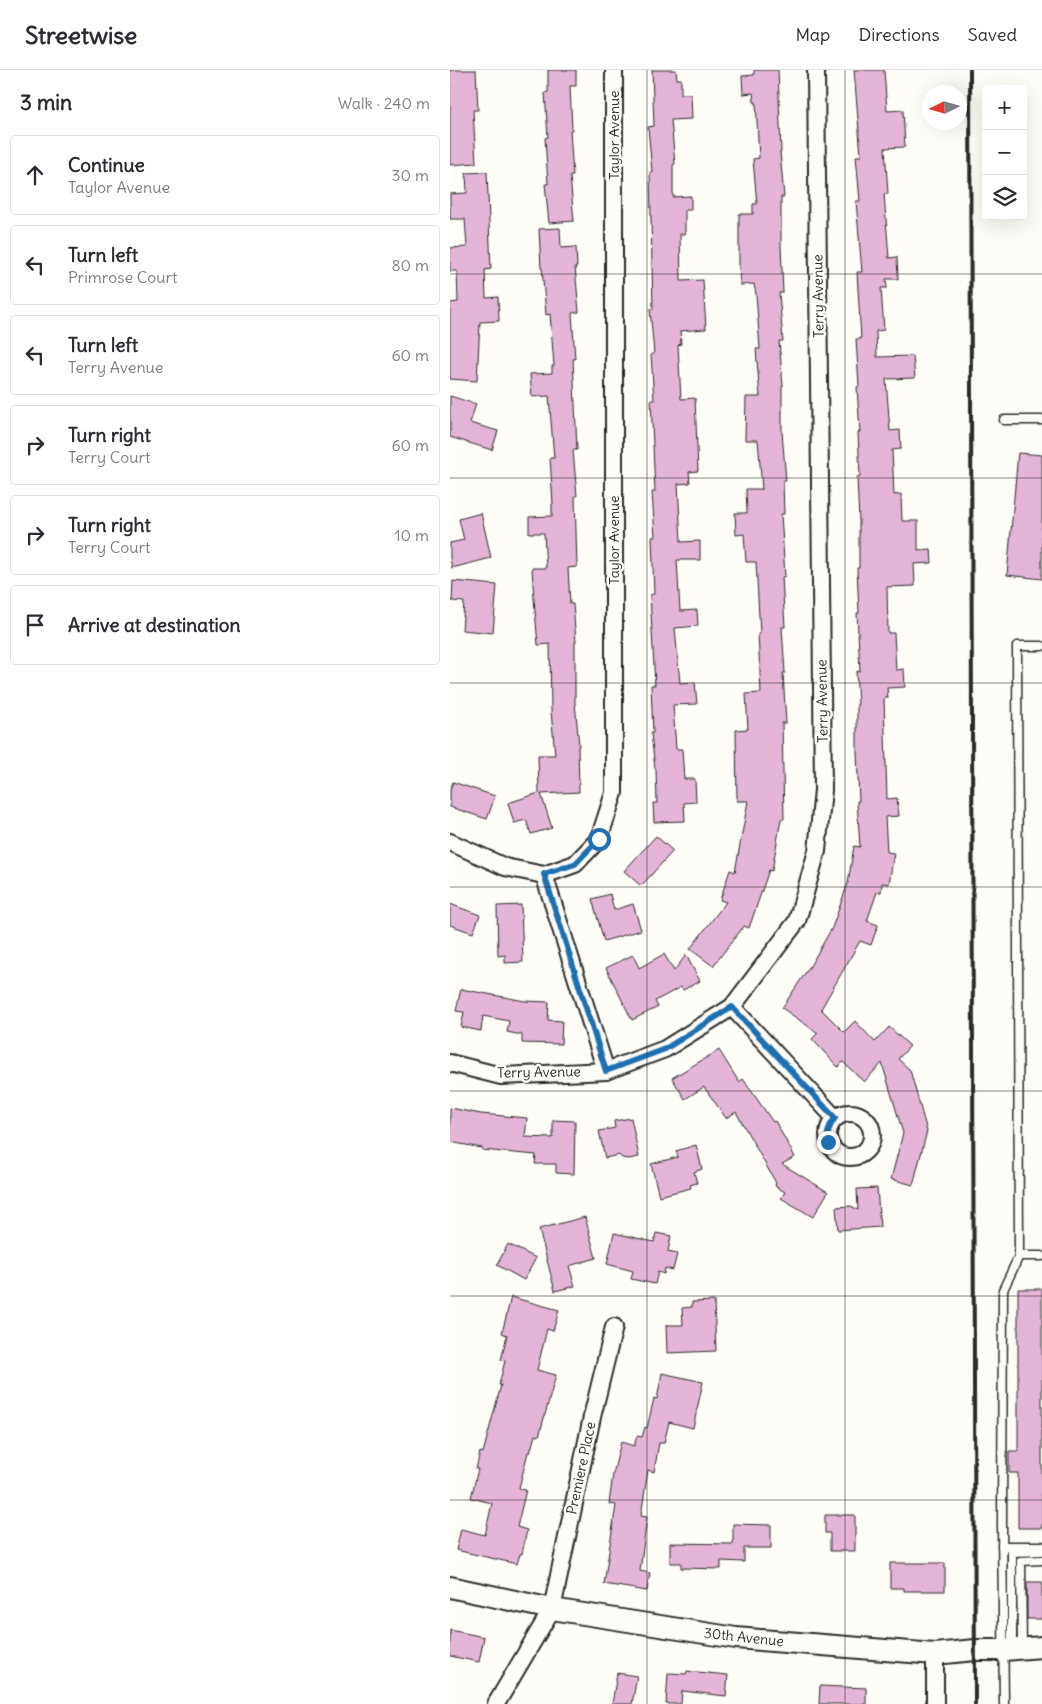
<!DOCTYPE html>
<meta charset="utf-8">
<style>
:root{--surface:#fff;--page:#f2f2f3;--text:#2b2b33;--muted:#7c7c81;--line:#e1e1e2}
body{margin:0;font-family:Delius,sans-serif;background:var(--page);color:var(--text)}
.controls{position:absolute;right:15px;top:15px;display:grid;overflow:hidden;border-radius:5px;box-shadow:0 5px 20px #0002}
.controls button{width:45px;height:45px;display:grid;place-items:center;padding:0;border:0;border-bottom:1px solid var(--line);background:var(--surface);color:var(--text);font:25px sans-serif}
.compass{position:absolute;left:472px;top:15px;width:45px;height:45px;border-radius:50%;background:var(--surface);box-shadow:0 5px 20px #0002;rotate:265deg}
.stop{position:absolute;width:15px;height:15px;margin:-11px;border:4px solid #1f6fb2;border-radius:50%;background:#fff}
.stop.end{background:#1f6fb2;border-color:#fff;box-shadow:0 1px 5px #0008}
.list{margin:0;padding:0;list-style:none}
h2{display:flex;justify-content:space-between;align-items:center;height:65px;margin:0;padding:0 20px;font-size:21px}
h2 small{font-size:16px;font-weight:400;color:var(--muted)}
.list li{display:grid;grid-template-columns:32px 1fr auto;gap:15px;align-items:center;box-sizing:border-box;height:80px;margin:0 10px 10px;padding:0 10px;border:1px solid var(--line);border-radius:5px}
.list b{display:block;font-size:19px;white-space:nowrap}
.list p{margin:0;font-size:16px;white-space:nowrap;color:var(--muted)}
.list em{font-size:16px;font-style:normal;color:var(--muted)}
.icon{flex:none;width:28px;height:28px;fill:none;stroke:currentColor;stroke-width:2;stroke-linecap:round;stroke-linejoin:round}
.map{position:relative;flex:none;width:592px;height:1634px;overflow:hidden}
header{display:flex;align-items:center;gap:30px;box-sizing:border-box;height:70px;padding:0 25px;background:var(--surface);border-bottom:1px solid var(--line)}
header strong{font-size:24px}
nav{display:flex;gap:28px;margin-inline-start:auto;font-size:18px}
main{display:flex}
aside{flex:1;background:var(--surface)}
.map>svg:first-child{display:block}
</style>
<header>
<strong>Streetwise</strong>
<nav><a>Map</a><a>Directions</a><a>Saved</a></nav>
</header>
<main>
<aside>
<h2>3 min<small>Walk · 240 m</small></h2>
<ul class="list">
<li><svg class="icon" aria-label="ahead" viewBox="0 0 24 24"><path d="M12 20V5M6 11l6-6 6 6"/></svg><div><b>Continue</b><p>Taylor Avenue</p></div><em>30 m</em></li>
<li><svg class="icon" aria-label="left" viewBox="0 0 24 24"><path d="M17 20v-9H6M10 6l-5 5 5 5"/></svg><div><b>Turn left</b><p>Primrose Court</p></div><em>80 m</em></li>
<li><svg class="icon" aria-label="left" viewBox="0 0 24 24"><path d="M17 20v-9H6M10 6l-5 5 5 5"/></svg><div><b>Turn left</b><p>Terry Avenue</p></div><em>60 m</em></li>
<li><svg class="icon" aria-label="right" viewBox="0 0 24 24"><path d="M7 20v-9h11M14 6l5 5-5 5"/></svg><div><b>Turn right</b><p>Terry Court</p></div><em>60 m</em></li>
<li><svg class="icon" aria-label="right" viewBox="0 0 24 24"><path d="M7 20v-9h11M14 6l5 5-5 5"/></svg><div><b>Turn right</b><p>Terry Court</p></div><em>10 m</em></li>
<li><svg class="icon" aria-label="arrive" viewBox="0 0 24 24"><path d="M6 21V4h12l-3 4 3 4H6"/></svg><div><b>Arrive at destination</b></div></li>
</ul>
</aside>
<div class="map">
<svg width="592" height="1634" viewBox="0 0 592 1634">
<rect width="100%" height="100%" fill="#fdfcf7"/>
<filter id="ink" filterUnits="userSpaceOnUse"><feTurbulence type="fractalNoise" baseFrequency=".02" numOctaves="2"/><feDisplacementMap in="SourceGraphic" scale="10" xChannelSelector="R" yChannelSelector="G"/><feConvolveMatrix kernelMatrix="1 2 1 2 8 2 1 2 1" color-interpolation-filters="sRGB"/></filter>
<g filter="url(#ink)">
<!-- building -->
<g fill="#e4b5d6" stroke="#2b2b2b">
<path d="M0,0H26L28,40H23L26,93L0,95Z"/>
<path d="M98,0H126V16H120L122,60H120L123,106H120L124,151L99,153L95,114H98L95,68L98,67L95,23L98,22Z"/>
<path d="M202,0H226L227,9H231V24H241L242,49L221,50L225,94L223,95V127L241,126V140H235V164H230L231,211L253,210L256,259L230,261L231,274L228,275L231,329L245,328L248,401L239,402L240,413L228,414L231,472L250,471V490H227L230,541L247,540L248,556L225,558L230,613L245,612L247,634L223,635L226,679H232L234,709H245L246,732L234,733L235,751L204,752L203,733H207L206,699H205L201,663H203L201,615H205L200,525L204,524L202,467H205L202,422H205L201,330H204L201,284H204L200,239H203L200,102H202L198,57L204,56Z"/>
<path d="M304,0H328L331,82H330L334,127H331V176L333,223H329L333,271H329L333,316L332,317V362L336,411H333L334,444H331L335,506L332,507L335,557H332L335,603H333L336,653H332L334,749H331L322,801L319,800L299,858L294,856L263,896L240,879L276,832L270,830L280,800L285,802L298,731H287L286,660L298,659L296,624L311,623L308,564H310L306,492H296L294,464L286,465L285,443H297L296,419H312L308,370H295L296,327H310L306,279H310L306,224L304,214L290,215L289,196V144H303V134H307L303,89L309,88L306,32H304L303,23L293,24L292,6L304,5Z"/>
<path d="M404,0H434L437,41L453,40L455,77L435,78L438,124H434L439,188L447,187L448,209H436L437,218H431L434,260L426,261L427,287L463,286L465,308L436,309L440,361L450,360L451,379L442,380L444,425L451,424L452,451H468V480L481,479L482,493L464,494L465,516L437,517L438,563H444L446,600L454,599L455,617L437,618L438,628H434L437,729L447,728L449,746L435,747L437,782L444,783L439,814L432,813L431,822H427L417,851L428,855L421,875L410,871L371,939L394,962L405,951L425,972L439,957L460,976L448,989L460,1000L477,1061L463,1115L441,1109L453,1063L432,993L414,1012L393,992L388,997L362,969L368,963L332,938L360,896L382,858L398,813L404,776L410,777L407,731H409L407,682V634H408L406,602L410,601L407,543H409L407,498H409V451L407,407L410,406L408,362H410L407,317L409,316L406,269H411L407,202H412L406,131H410L406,86H411Z"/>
<path d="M37,102L41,199L35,200L36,228L48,227L49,251L30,252L27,311L0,309V233L8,232L7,201H0V178L17,177L15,149H0V124L17,123L16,103Z"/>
<path d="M110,158L111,178L126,177L127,197H125L129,242L122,243L125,289H123L127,380H123L127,426H125L127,497L118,498L120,534H123L126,572H125V632L129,676H128L129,722L91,724L102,758L81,764L76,750L64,753L58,733L89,723L88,685H105L101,641L100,574L88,575L84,529L82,498H96L94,463H79V447L102,446V434H103L100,388H104L99,326L82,327L80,304L102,303V296H104L100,244L96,245L92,198H91L89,159Z"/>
<path d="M0,326L26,334L20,353L48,361L42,380L0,367Z"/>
<path d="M568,383L592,385V509L557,505Z"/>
<path d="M31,443L41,488L2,498L0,488V473L14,470L9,449Z"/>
<path d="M3,511L47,515L43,563L12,560L14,532L2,531Z"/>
<path d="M3,712L45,726L37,749L0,737V720Z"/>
<path d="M206,766L223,781L191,816L174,801Z"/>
<path d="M160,824L164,840L183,834L191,860L154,871L142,829Z"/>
<path d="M0,834L30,845L23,863L0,855Z"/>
<path d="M71,835L73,892L55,893V885L48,886L47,836Z"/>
<path d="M214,884L224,901L236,885L250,911L233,920L231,917L205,931L208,937L182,950L156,898L183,885L189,898Z"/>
<path d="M11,919L75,931L99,932L98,950L112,951L111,974L72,973V965L57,962L59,951L33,946L31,961L11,957L14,942L6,941Z"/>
<path d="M269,980L289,1012L293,1009L323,1052L325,1051L345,1087L332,1094L378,1122L363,1147L331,1128L335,1122L325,1116L326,1113L286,1042L276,1048L254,1017L235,1029L222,1008Z"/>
<path d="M0,1038L31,1044L77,1048L75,1067L103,1068V1050L125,1051L124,1104L106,1103V1094H85L86,1085L32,1080V1078L0,1072Z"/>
<path d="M181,1048L189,1087L179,1089L172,1088L169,1085L155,1088L149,1061L165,1058L164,1051Z"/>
<path d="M246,1075L252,1099L244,1102L247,1113L240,1115L241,1118L209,1126L201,1094L228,1087L226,1081Z"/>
<path d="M427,1118L430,1157L388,1160L386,1137L401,1136L408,1140L407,1119Z"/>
<path d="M135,1147L146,1188L119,1196L125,1216L105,1221L89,1159Z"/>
<path d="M164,1163L204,1172L206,1163L221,1166L218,1182L227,1184L223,1200L215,1198L214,1204L208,1202L205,1214L181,1209L183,1201L157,1194Z"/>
<path d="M58,1174L86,1188L74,1210L47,1195Z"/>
<path d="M568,1219H592V1458H568V1403H559V1381H568Z"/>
<path d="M61,1227L109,1240L103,1261L97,1259L87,1300L106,1305L89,1366L85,1365L80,1383L78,1382L69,1418L76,1420L67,1457L77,1460L72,1484H70L67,1494L6,1480L11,1459L35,1465L42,1433L21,1428L28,1399H26L30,1382L33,1383L51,1315H49L55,1291L51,1290L57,1265L52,1263Z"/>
<path d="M264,1231L266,1281L217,1283L216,1255H233L232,1238L242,1237V1232Z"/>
<path d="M212,1303L253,1312L243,1358L219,1352L214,1373H209L204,1402L198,1400L191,1446L197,1447L190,1501L200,1503L197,1521L154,1514L166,1435L159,1434L163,1404L171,1372L184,1376L187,1366L192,1367L195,1357L197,1358L204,1328L207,1329Z"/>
<path d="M375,1445H405V1481H380V1463H375Z"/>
<path d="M283,1454L321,1455V1478H294V1492L271,1491V1499L231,1498V1493H220V1473L283,1474Z"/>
<path d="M440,1493H495V1521H454V1518H440Z"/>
<rect x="577" y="1512" width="15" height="37"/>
<path d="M0,1560L34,1567L29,1592L0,1586Z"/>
<path d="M237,1601L278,1605L276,1626L232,1621L231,1634H216L218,1603L236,1604Z"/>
<path d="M167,1603L187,1606L182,1634H162Z"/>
<path d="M370,1616L416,1618V1634H369Z"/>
</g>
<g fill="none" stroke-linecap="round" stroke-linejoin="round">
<defs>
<g id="service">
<path d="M554,350H592"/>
<path d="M569,1186H592"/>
<path d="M552,1476H592"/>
<path d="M562,1578V1482L592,1481"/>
<path d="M572,1578L571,1491L592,1490"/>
<path d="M554,1634L552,1455L553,1220L569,1186L567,576H592"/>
</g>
<g id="minor">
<path d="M0,772L55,797L94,805L125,794L149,769L164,723V0"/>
<path d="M94,805L156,1001"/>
<path d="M282,937L385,1048"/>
<path d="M0,993L51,1006L156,1001L215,979L282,937L347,851L367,781L373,720L366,0"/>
<circle cx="400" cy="1065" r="22"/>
<path d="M46,1634L102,1539L142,1347L164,1257"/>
<path d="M485,1634V1584"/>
</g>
<path id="tertiary" d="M0,1517L102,1539L286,1568L485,1584L525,1580H554L592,1577"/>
</defs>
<!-- service casing -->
<use href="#service" stroke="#2b2b2b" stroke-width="11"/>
<!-- minor casing -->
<use href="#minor" stroke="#2b2b2b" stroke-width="20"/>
<!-- tertiary casing -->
<use href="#tertiary" stroke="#2b2b2b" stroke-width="24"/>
<!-- service -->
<use href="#service" stroke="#fdfcf7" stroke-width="8"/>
<!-- minor -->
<use href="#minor" stroke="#fdfcf7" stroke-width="16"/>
<!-- tertiary -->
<use href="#tertiary" stroke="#fdfcf7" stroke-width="20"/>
<!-- rail -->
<path stroke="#2b2b2b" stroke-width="4" d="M520,0L525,1634"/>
</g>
</g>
<g fill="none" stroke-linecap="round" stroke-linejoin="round" filter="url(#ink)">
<!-- route -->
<path stroke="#1f6fb2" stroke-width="6" d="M149,769L125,794L94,804L156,1001L215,979L282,937L385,1048C379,1056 377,1062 378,1072"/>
</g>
<!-- grid -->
<path fill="none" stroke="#2b2b2b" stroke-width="1" stroke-opacity="0.55" d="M197,0V1634M395,0V1634M0,204H592M0,408H592M0,613H592M0,817H592M0,1021H592M0,1226H592M0,1430H592"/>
<g text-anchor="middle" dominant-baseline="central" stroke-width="5" stroke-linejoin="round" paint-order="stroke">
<!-- street labels -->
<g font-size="14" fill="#2b2b2b" stroke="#fdfcf7">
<text transform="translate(164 65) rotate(-90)">Taylor Avenue</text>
<text transform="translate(368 226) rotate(-91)">Terry Avenue</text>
<text transform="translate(164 470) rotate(-90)">Taylor Avenue</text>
<text transform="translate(372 631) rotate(-91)">Terry Avenue</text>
<text transform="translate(89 1002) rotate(-1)">Terry Avenue</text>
<text transform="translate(131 1398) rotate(-78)">Premiere Place</text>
<text transform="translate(294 1567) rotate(6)">30th Avenue</text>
</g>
</g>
</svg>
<div class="controls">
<button>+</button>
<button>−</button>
<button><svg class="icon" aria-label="layers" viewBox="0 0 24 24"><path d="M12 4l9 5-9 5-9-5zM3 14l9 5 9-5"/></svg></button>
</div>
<svg class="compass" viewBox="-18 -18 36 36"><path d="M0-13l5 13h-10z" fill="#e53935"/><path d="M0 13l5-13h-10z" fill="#7c7c81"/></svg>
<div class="stop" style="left:149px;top:769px"></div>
<div class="stop end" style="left:378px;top:1072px"></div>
</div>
</main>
